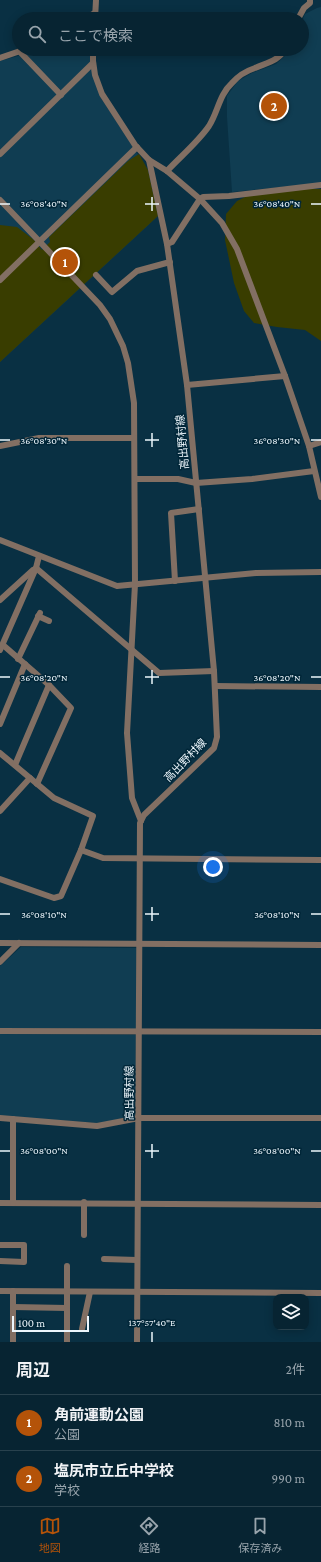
<!DOCTYPE html>
<html lang="ja">
<meta charset="utf-8">
<style>
:root{--surface:#072432;--page:#102c3a;--text:#f1f3f6;--muted:#98a4ac;--line:#28414d;--accent:#b45309}
body{margin:0;font-family:"Crimson Pro","Noto Sans JP",serif;background:var(--page);color:var(--text)}
.controls{position:absolute;right:12px;bottom:12px;display:grid;overflow:hidden;border-radius:8px;box-shadow:0 2px 10px #0003}
.controls button{width:36px;height:36px;display:grid;place-items:center;padding:0;border:0;border-bottom:1px solid var(--line);background:var(--surface);color:var(--text);font:20px sans-serif}
.scale{position:absolute;left:12px;bottom:10px;width:77px;box-sizing:border-box;padding-left:4px;border:2px solid #ecf6fc;border-top:0;font-size:11px;line-height:14px;white-space:nowrap;color:#ecf6fc;-webkit-text-stroke:3px #002638;paint-order:stroke}
.you{position:absolute;left:213px;top:867px;width:14px;height:14px;margin:-10px;border:3px solid #fff;border-radius:50%;background:#1a73e8;box-shadow:0 0 0 6px #1a73e833}
.badge{display:grid;place-items:center;width:26px;height:26px;border-radius:50%;background:var(--accent);color:#fff;font-size:13px;font-weight:700}
.pin{position:absolute;translate:-50% -50%;border:2px solid #fff;box-shadow:0 1px 4px #0006}
.list{margin:0;padding:0;list-style:none}
h2{display:flex;justify-content:space-between;align-items:center;height:52px;margin:0;padding:0 16px;font-size:17px}
h2 small{font-size:13px;font-weight:400;color:var(--muted)}
.list li{display:grid;grid-template-columns:26px 1fr auto;gap:12px;align-items:center;box-sizing:border-box;height:56px;padding:0 16px;border-top:1px solid var(--line)}
.list b{display:block;font-size:15px;white-space:nowrap}
.list p{margin:0;font-size:13px;white-space:nowrap;color:var(--muted)}
.list em{font-size:13px;font-style:normal;color:var(--muted)}
.icon{flex:none;width:22px;height:22px;fill:none;stroke:currentColor;stroke-width:2;stroke-linecap:round;stroke-linejoin:round}
.map{position:relative;flex:none;width:321px;height:1342px;overflow:hidden}
.search{position:absolute;background:var(--surface);box-shadow:0 2px 10px #0003;left:12px;right:12px;top:12px;height:44px;display:flex;align-items:center;gap:10px;box-sizing:border-box;padding:0 14px;border-radius:22px;color:var(--muted);font-size:15px}
.sheet{height:164px;background:var(--surface)}
nav{display:flex;justify-content:space-around;align-items:center;box-sizing:border-box;height:56px;border-top:1px solid var(--line);background:var(--surface);font-size:11px;color:var(--muted)}
nav a{display:grid;justify-items:center;gap:2px}
nav .on{color:var(--accent)}
.map>svg:first-child{display:block}
</style>
<div class="map">
<svg width="321" height="1342" viewBox="0 0 321 1342">
<rect width="100%" height="100%" fill="#093043"/>
<!-- built -->
<g fill="#103d52">
<path d="M321,7V183L232,192L227,117V96L238,81L252,73L276,64L286,55L289,49H302V21L305,14L317,8Z"/>
<path d="M31,49H90L101,98L148,170L158,216L0,362V61L18,56Z"/>
<path d="M21,947L137,948L136,1029L0,1028V966Z"/>
<path d="M0,1034L136,1035L135,1117L97,1123L0,1116Z"/>
</g>
<!-- green -->
<g fill="#393d00">
<path d="M139,154L148,170L158,216L0,362V225L17,227L34,240L42,250L50,242L49,237L128,161Z"/>
<path d="M301,189H321V341L305,330L277,327L254,323L244,311L234,283L225,240L226,214L237,201L247,196Z"/>
</g>
<g fill="none" stroke-linecap="round" stroke-linejoin="round">
<!-- minor -->
<g stroke="#826f63" stroke-width="6">
<path d="M84,19L95,13"/>
<path d="M95,19L96,0"/>
<path d="M298,19L304,8L310,3V0"/>
<path d="M93,49V61L95,75L102,94L135,145L149,160L167,171L200,199L222,223L237,249L285,376L309,446L321,497"/>
<path d="M20,52L61,95"/>
<path d="M0,58L26,49"/>
<path d="M0,154L93,63"/>
<path d="M167,171C180,157 198,142 209,126C218,112 219,95 232,83C238,76 246,71 255,68C266,63 279,61 285,49"/>
<path d="M0,200L100,305L110,319L123,346L128,363L134,403L135,584L127,733L132,798L141,821"/>
<path d="M167,244L172,242L200,199L203,197L229,196L321,185"/>
<path d="M96,275L112,292L137,271L170,262"/>
<path d="M0,280L137,147"/>
<path d="M187,385L285,376"/>
<path d="M0,446L39,438H134"/>
<path d="M309,446L321,442"/>
<path d="M136,479H178L196,483L252,479L314,471"/>
<path d="M0,540L117,586L256,573L321,572"/>
<path d="M36,568L159,673L214,671"/>
<path d="M175,581L171,513L199,509"/>
<path d="M0,600L33,570"/>
<path d="M38,616L49,621"/>
<path d="M3,645L49,685L71,708L37,784"/>
<path d="M0,650L36,568L39,556"/>
<path d="M18,659L40,613"/>
<path d="M215,686L321,687"/>
<path d="M0,724L25,664"/>
<path d="M0,753L54,798L93,816L81,850L61,896L54,898L0,879"/>
<path d="M15,765L49,685"/>
<path d="M0,811L30,778"/>
<path d="M81,850L103,858L321,860"/>
<path d="M0,943L321,945"/>
<path d="M0,962L19,943"/>
<path d="M0,1031L321,1032"/>
<path d="M0,1118L97,1126L139,1118H321"/>
<path d="M0,1203L321,1205"/>
<path d="M13,1203V1119"/>
<path d="M84,1235V1202"/>
<path d="M0,1245H24V1262L0,1261"/>
<path d="M104,1259L137,1260"/>
<path d="M67,1266V1342"/>
<path d="M0,1291L321,1293"/>
<path d="M13,1291V1342"/>
<path d="M13,1307L67,1308"/>
<path d="M82,1329L90,1292"/>
<path d="M137,1342L140,823L144,815L214,748L217,737L214,671L187,385L167,244L149,160"/>
</g>
</g>
<!-- ticks -->
<path fill="none" stroke="#ecf6fc" stroke-width="1.5" d="M152,197V211M0,204H10M145,204H159M311,204H321M152,433V447M0,440H10M145,440H159M311,440H321M152,670V684M0,677H10M145,677H159M311,677H321M152,907V921M0,914H10M145,914H159M311,914H321M152,1144V1158M0,1151H10M145,1151H159M311,1151H321M152,1332V1342"/>
<g text-anchor="middle" dominant-baseline="central" stroke-width="3" stroke-linejoin="round" paint-order="stroke">
<!-- street labels -->
<g font-size="11" fill="#ecf6fc" stroke="#002638">
<text transform="translate(182 442) rotate(-95)">高出野村線</text>
<text transform="translate(185 760) rotate(-46)">高出野村線</text>
<text transform="translate(129 1093) rotate(-90)">高出野村線</text>
</g>
</g>
<g font-size="10" text-anchor="middle" fill="#ecf6fc" stroke="#002638" stroke-width="3" stroke-linejoin="round" paint-order="stroke">
<text x="44" y="207">36°08'40"N</text>
<text x="277" y="207">36°08'40"N</text>
<text x="44" y="444">36°08'30"N</text>
<text x="277" y="444">36°08'30"N</text>
<text x="44" y="681">36°08'20"N</text>
<text x="277" y="681">36°08'20"N</text>
<text x="44" y="918">36°08'10"N</text>
<text x="277" y="918">36°08'10"N</text>
<text x="44" y="1154">36°08'00"N</text>
<text x="277" y="1154">36°08'00"N</text>
<text x="152" y="1326">137°57'40"E</text>
</g>
</svg>
<div class="controls">
<button><svg class="icon" aria-label="layers" viewBox="0 0 24 24"><path d="M12 4l9 5-9 5-9-5zM3 14l9 5 9-5"/></svg></button>
</div>
<div class="scale">100 m</div>
<div class="you"></div>
<div class="pin badge" style="left:65px;top:262px">1</div>
<div class="pin badge" style="left:274px;top:106px">2</div>
<div class="search"><svg class="icon" aria-label="search" viewBox="0 0 24 24"><circle cx="10" cy="10" r="6"/><path d="M15 15l6 6"/></svg>ここで検索</div>
</div>
<section class="sheet">
<h2>周辺<small>2件</small></h2>
<ul class="list">
<li><span class="badge">1</span><div><b>角前運動公園</b><p>公園</p></div><em>810 m</em></li>
<li><span class="badge">2</span><div><b>塩尻市立丘中学校</b><p>学校</p></div><em>990 m</em></li>
</ul>
</section>
<nav>
<a class="on"><svg class="icon" aria-label="map" viewBox="0 0 24 24"><path d="M3 6l6-2 6 2 6-2v14l-6 2-6-2-6 2zM9 4v14M15 6v14"/></svg>地図</a>
<a><svg class="icon" aria-label="directions" viewBox="0 0 24 24"><path d="M12 3l9 9-9 9-9-9zM9 14v-3h6M13 9l2 2-2 2"/></svg>経路</a>
<a><svg class="icon" aria-label="saved" viewBox="0 0 24 24"><path d="M7 4h10v16l-5-4-5 4z"/></svg>保存済み</a>
</nav>
